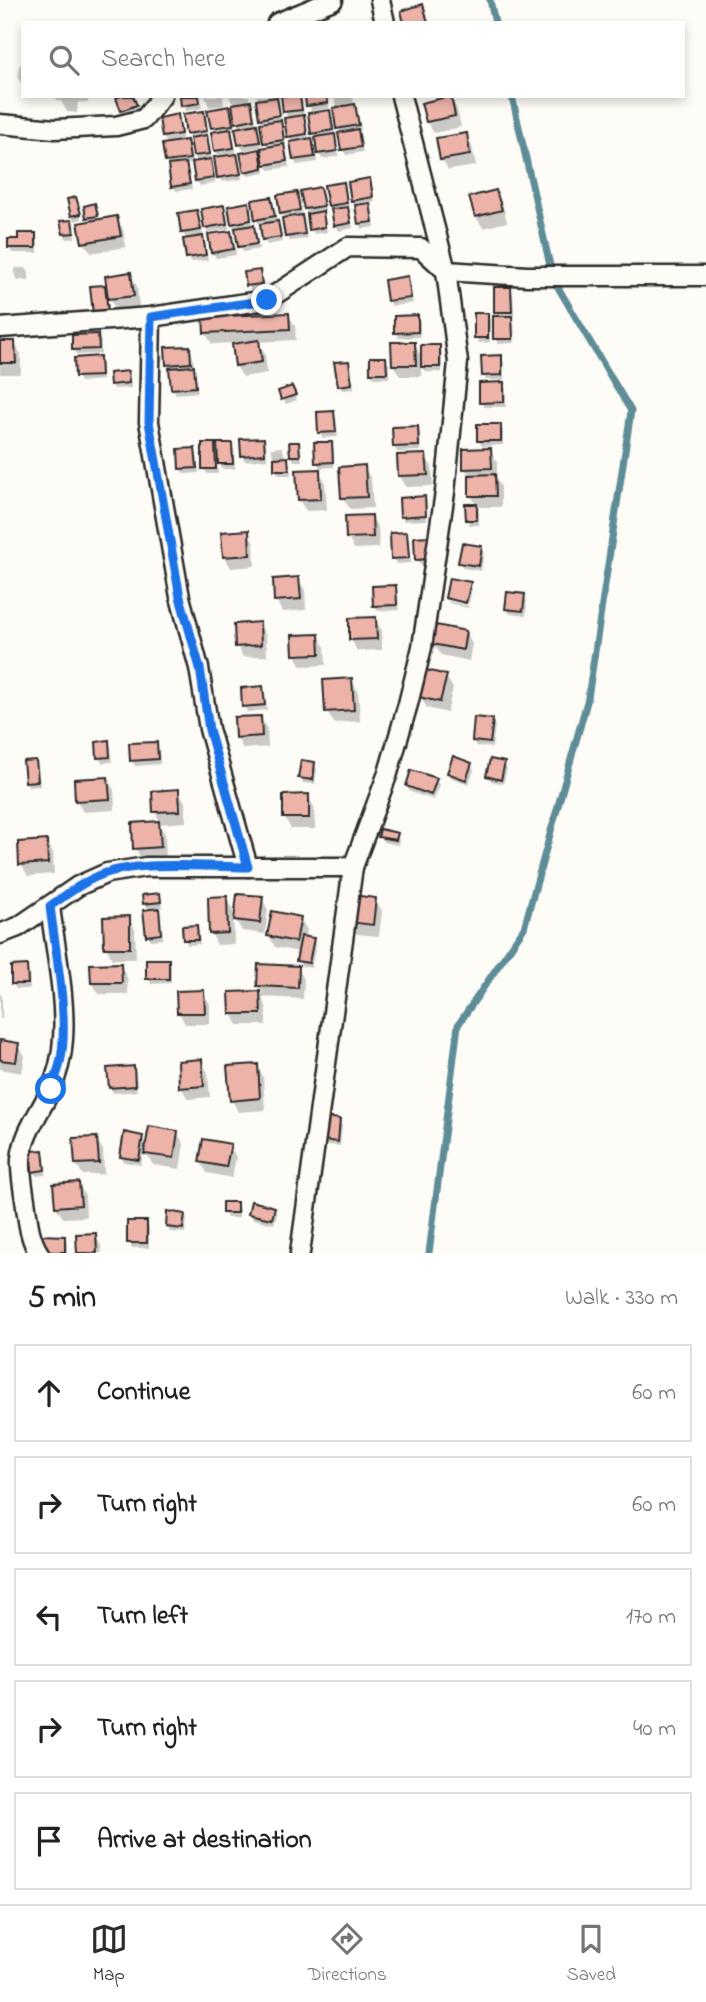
<!DOCTYPE html>
<meta charset="utf-8">
<style>
:root{--surface:#fff;--page:#f6f6f6;--text:#202124;--muted:#757577;--line:#e0e0e0;--accent:#2b2b2b}
body{margin:0;font-family:"Indie Flower",sans-serif;background:var(--page);color:var(--text)}
.stop{position:absolute;width:21px;height:21px;margin:-16px;border:5px solid #1a73e8;border-radius:50%;background:#fff}
.stop.end{background:#1a73e8;border-color:#fff;box-shadow:0 2px 7px #0008}
.list{margin:0;padding:0;list-style:none}
h2{display:flex;justify-content:space-between;align-items:center;height:91px;margin:0;padding:0 28px;font-size:30px}
h2 small{font-size:23px;font-weight:400;color:var(--muted)}
.list li{display:grid;grid-template-columns:46px 1fr auto;gap:21px;align-items:center;box-sizing:border-box;height:98px;margin:0 14px 14px;padding:0 14px;border:2px solid var(--line);border-radius:0px}
.list b{display:block;font-size:26px;white-space:nowrap}
.list em{font-size:23px;font-style:normal;color:var(--muted)}
.icon{flex:none;width:38px;height:38px;fill:none;stroke:currentColor;stroke-width:2;stroke-linecap:round;stroke-linejoin:round}
.map{position:relative;flex:none;width:706px;height:1253px;overflow:hidden}
.search{position:absolute;background:var(--surface);box-shadow:0 4px 10px #0003;left:21px;right:21px;top:21px;height:77px;display:flex;align-items:center;gap:18px;box-sizing:border-box;padding:0 24px;border-radius:0px;color:var(--muted);font-size:26px}
.sheet{height:651px;background:var(--surface)}
nav{display:flex;justify-content:space-around;align-items:center;box-sizing:border-box;height:98px;border-top:2px solid var(--line);background:var(--surface);font-size:19px;color:var(--muted)}
nav a{display:grid;justify-items:center;gap:4px}
nav .on{color:var(--accent)}
.map>svg:first-child{display:block}
</style>
<div class="map">
<svg width="706" height="1253" viewBox="0 0 706 1253">
<rect width="100%" height="100%" fill="#fdfcf7"/>
<filter id="ink" filterUnits="userSpaceOnUse"><feTurbulence type="fractalNoise" baseFrequency=".0143" numOctaves="2"/><feDisplacementMap in="SourceGraphic" scale="14" xChannelSelector="R" yChannelSelector="G"/><feConvolveMatrix kernelMatrix="1 2 1 2 8 2 1 2 1" color-interpolation-filters="sRGB"/></filter>
<g filter="url(#ink)">
<!-- shadow -->
<g fill="#0003">
<path d="M19,65H23V84L21,83L18,78Z"/>
<path d="M55,96H89L88,103L78,102L77,113L67,112L61,101H58Z"/>
<path d="M181,96H200L202,108L186,111Z"/>
<path d="M205,96H223L224,105L209,107Z"/>
<path d="M229,96H249V100L253,108L262,147L243,150L240,144L241,129L237,122L234,102H232Z"/>
<path d="M256,96H275L279,104L281,120L280,121L283,127L286,145H283L286,151L289,167L269,170L263,159L265,173L248,176L245,171L259,151L265,163L268,148L265,143L264,125L260,118L259,101Z"/>
<path d="M282,96H300L304,115H302L306,123L309,140H311L318,152L317,139L313,133L329,112L332,117L335,135L333,136L337,142L339,156L322,159L315,147L317,162L297,165L294,160L293,143L289,137L286,120L289,119L285,112Z"/>
<path d="M307,96H328L329,108L311,111Z"/>
<path d="M333,96H353L354,105L357,112L361,130L357,131L360,136L363,152L346,155L343,150L341,134L338,128V109Z"/>
<path d="M450,98L457,109L461,127L434,133L427,122Z"/>
<path d="M134,100L138,110L125,115L122,110Z"/>
<path d="M229,108L232,113L235,130L229,131L233,136L242,179L222,182L219,177L220,158L216,151L215,133L212,128Z"/>
<path d="M203,113L206,118L208,136H206L209,143L212,159H209L213,166L215,183L200,186L197,181L198,163L194,156L188,134L185,115Z"/>
<path d="M177,116L180,121L183,142H186L189,147L192,164H185L188,170L192,189L176,191L167,162L168,145L163,137Z"/>
<path d="M466,135L472,146L476,166L448,170L442,159Z"/>
<path d="M369,180L372,185L375,202L369,203L372,210L375,227L362,229L353,200Z"/>
<path d="M343,184L346,189L349,208H347L350,214L353,228L339,231L329,205Z"/>
<path d="M320,189L323,194L325,211L321,212L325,218L327,232L314,234L305,209Z"/>
<path d="M496,192L502,203L507,222L483,228L476,217Z"/>
<path d="M296,194L299,199L302,215L300,216L304,222L307,239L290,241L287,236L285,219L282,213Z"/>
<path d="M270,198L273,204L282,242L267,245L264,240L261,224H259L256,219Z"/>
<path d="M75,199L82,219L75,221L72,216Z"/>
<path d="M248,204L251,209L252,225L256,233L259,249L243,252L232,223Z"/>
<path d="M94,205L100,221L116,218L123,229L126,247L91,253L84,242L91,222L88,217Z"/>
<path d="M223,207L226,212L229,229L208,232L205,227Z"/>
<path d="M196,212L199,217L203,235H201L205,243L208,260L191,262L188,257L187,240L183,233L180,214Z"/>
<path d="M71,221L74,227L75,238L67,239L64,234L62,223Z"/>
<path d="M230,233L233,238L236,255L216,258L213,253Z"/>
<path d="M35,235L38,240V253H12L9,248L20,241Z"/>
<path d="M15,268H26L29,273V280H18L15,275Z"/>
<path d="M259,272L262,277L264,289L251,290L248,285Z"/>
<path d="M130,274L137,286L139,307L116,310L107,293L110,317L98,319L104,286L110,296Z"/>
<path d="M407,278L410,283L413,303L392,306L389,301Z"/>
<path d="M510,289L513,294L514,316H511L514,323L515,343L498,344L495,338L500,318L496,311Z"/>
<path d="M288,314L295,326L296,340L258,342L265,354L267,373L243,377L236,366L233,343L212,344L205,333V319Z"/>
<path d="M487,315L490,320V342L479,343L476,337Z"/>
<path d="M417,316L420,322V337L399,338L396,333Z"/>
<path d="M98,336L101,341V354L77,355L74,350Z"/>
<path d="M0,343H14L21,354V374H0Z"/>
<path d="M414,343L422,358L439,347L442,352V372H425L421,365V376H400L393,365Z"/>
<path d="M189,348L192,353L198,392L176,394L173,389L171,370L167,364Z"/>
<path d="M501,357L504,362V380H486L483,375Z"/>
<path d="M99,358L102,363V380L80,382L77,376Z"/>
<path d="M385,359L389,364V378H374L371,372Z"/>
<path d="M348,362L351,368L354,389L342,390L339,385Z"/>
<path d="M127,373L130,378L131,388L114,389L111,384Z"/>
<path d="M503,384L506,389V407H484L481,402Z"/>
<path d="M295,393L297,400L286,404L283,399Z"/>
<path d="M333,413L336,418L338,437L323,438L320,433Z"/>
<path d="M500,426L503,431V445L482,446L479,441Z"/>
<path d="M417,428L420,433L421,451L397,452L394,447V429Z"/>
<path d="M263,439L266,445L267,459L245,461L242,455Z"/>
<path d="M331,443L334,449V467L320,468L317,463Z"/>
<path d="M298,444L301,449L302,461H294L291,455Z"/>
<path d="M214,445L219,454L231,445L234,450L235,469H223L217,460L218,474H207L204,469Z"/>
<path d="M282,447L286,459L290,464L291,475H279L276,470L271,448Z"/>
<path d="M194,450L197,455L199,473L184,474L181,469Z"/>
<path d="M490,450L497,461V481L501,487V507H477L479,511V525H470L467,519L477,506L471,496V478L465,469Z"/>
<path d="M425,455L432,467L433,486L406,487L400,476Z"/>
<path d="M364,467L371,479L373,508L350,509L343,498Z"/>
<path d="M319,471L325,482L327,510L306,511L299,500Z"/>
<path d="M424,498L427,503V520L404,521L401,516Z"/>
<path d="M371,516L378,528L379,548L354,549L348,538Z"/>
<path d="M248,532L254,544L255,566L231,568L224,556Z"/>
<path d="M406,534L409,539L411,563L396,564L393,558Z"/>
<path d="M416,538L433,564H420L417,559Z"/>
<path d="M481,548L484,553L481,571L463,568L460,563Z"/>
<path d="M298,579L305,590L306,610L282,612L276,600Z"/>
<path d="M469,584L472,589L469,603L448,597V600L446,598Z"/>
<path d="M395,587L398,592L399,610L378,611L375,606Z"/>
<path d="M524,596L527,601L526,616L510,614L507,609Z"/>
<path d="M448,601L469,606L468,608L449,603Z"/>
<path d="M375,619L382,631V650L357,651L351,639Z"/>
<path d="M259,624L266,636L267,656L243,657L237,646Z"/>
<path d="M465,632L472,644L469,661L441,655L434,644Z"/>
<path d="M318,636L325,647L326,665L301,666L295,655Z"/>
<path d="M446,677L453,688L447,713L427,708L421,697Z"/>
<path d="M351,680L358,691L360,721L334,723L327,711Z"/>
<path d="M262,688L265,693L267,710L247,712L244,706Z"/>
<path d="M260,717L267,729L268,747L243,749L237,737Z"/>
<path d="M492,721L495,726L492,748L476,746L473,740Z"/>
<path d="M108,742L111,747L112,762L102,763L99,757Z"/>
<path d="M156,744L159,749L160,764L135,766L132,760Z"/>
<path d="M25,762H35L38,767L40,786L29,787L26,782Z"/>
<path d="M314,764L317,769L315,784L303,783L300,777Z"/>
<path d="M504,764L507,769L503,784L491,781L488,776Z"/>
<path d="M471,765L474,770L469,784L452,778L449,773Z"/>
<path d="M107,778L114,790L115,810L83,812L77,801Z"/>
<path d="M436,780L439,785L434,800L410,792L407,786Z"/>
<path d="M178,791L185,802L186,822L159,824L165,834L166,859L142,860L135,848L134,824L161,823L155,812Z"/>
<path d="M308,796L314,807L315,829H291L285,818Z"/>
<path d="M396,834L399,840L398,845L383,842L380,836Z"/>
<path d="M46,842L53,853L54,874L28,876L21,864Z"/>
<path d="M159,895L163,907L156,908L161,915L163,939L151,940L148,935L150,911L145,903Z"/>
<path d="M226,898L233,910L234,944L217,945L211,933Z"/>
<path d="M262,898L268,910L265,934L242,931L235,919Z"/>
<path d="M375,899L382,911L379,936L357,934L351,922Z"/>
<path d="M129,918L135,929L136,959H112L106,947Z"/>
<path d="M300,918L307,930L305,938L313,940L316,945L311,968L301,966L298,960L299,952L275,947L269,936Z"/>
<path d="M196,927L199,932L200,944L188,945L185,940Z"/>
<path d="M168,961L171,966V983L151,984L148,978Z"/>
<path d="M120,965L127,977L128,994H99L92,983Z"/>
<path d="M26,967L29,973L30,989H16L13,984Z"/>
<path d="M298,968L304,979L303,999L261,997L266,1005V1025H238L232,1014L231,994L263,993L259,986Z"/>
<path d="M203,992L210,1004V1024H185L179,1012Z"/>
<path d="M0,993L2,996V1019H0Z"/>
<path d="M0,1042L18,1045L25,1056L22,1073L0,1069Z"/>
<path d="M201,1061L208,1073L210,1097L188,1099L181,1087Z"/>
<path d="M257,1066L263,1077L265,1110L238,1112L232,1100Z"/>
<path d="M133,1068L136,1073L137,1091L113,1093L110,1087Z"/>
<path d="M339,1121L342,1126L340,1146L326,1145L323,1140Z"/>
<path d="M177,1132L184,1144L180,1169L153,1165L144,1149L141,1165L124,1162L121,1157L142,1137L147,1147Z"/>
<path d="M96,1139L103,1150L104,1174L83,1175L76,1164Z"/>
<path d="M229,1145L236,1157L232,1178L207,1173L201,1162Z"/>
<path d="M42,1152L45,1157L46,1175L36,1176L33,1171Z"/>
<path d="M78,1184L85,1195L86,1217L63,1218L56,1207Z"/>
<path d="M236,1204L239,1209V1218H227L224,1213Z"/>
<path d="M274,1209L277,1214L274,1224L253,1219L250,1214Z"/>
<path d="M184,1215L187,1220L185,1233L170,1232L167,1226Z"/>
<path d="M146,1223L149,1228V1248H132L129,1243Z"/>
<path d="M95,1234L101,1246L102,1253H79Z"/>
<path d="M64,1238L67,1243V1253H43Z"/>
</g>
<g fill="none" stroke-linecap="round" stroke-linejoin="round">
<!-- stream -->
<g stroke="#5f8d97" stroke-width="7">
<path d="M490,0L495,23"/>
<path d="M429,1253L458,1025L524,928L588,698L631,411L553,279L512,96"/>
</g>
</g>
<!-- building -->
<g fill="#edb3a9" stroke="#2b2b2b" stroke-width="2">
<path d="M423,4L428,23H404L401,11Z"/>
<path d="M121,96H133L137,105L121,111L116,98Z"/>
<path d="M180,96H199L200,103L181,106Z"/>
<path d="M281,96H300L302,110L283,112Z"/>
<path d="M305,96H327L328,103L306,106Z"/>
<path d="M451,96L455,116L426,122L421,103Z"/>
<path d="M277,97L280,115L259,119L256,100Z"/>
<path d="M251,101L254,119L235,123L232,104Z"/>
<path d="M355,104L359,125L336,129L333,108Z"/>
<path d="M230,106L233,125L211,128L207,110Z"/>
<path d="M330,110L333,130L311,134L308,113Z"/>
<path d="M204,111L207,131L186,134L183,114Z"/>
<path d="M178,114L181,134L162,137L159,118Z"/>
<path d="M304,115L307,134L287,137L284,118Z"/>
<path d="M281,120L284,140L263,143L260,123Z"/>
<path d="M257,124L260,142L238,145L235,128Z"/>
<path d="M231,129L234,148L214,151L211,132Z"/>
<path d="M358,129L361,147L341,150L338,133Z"/>
<path d="M467,133L470,155L440,160L436,138Z"/>
<path d="M335,134L337,151L317,154L315,137Z"/>
<path d="M207,135L210,154L193,156L190,138Z"/>
<path d="M312,138L315,157L293,160L290,142Z"/>
<path d="M187,140L190,159L165,162L162,144Z"/>
<path d="M284,144L287,161L264,165L261,148Z"/>
<path d="M260,149L263,168L244,172L240,153Z"/>
<path d="M237,154L241,174L217,178L214,157Z"/>
<path d="M211,159L214,178L195,181L192,162Z"/>
<path d="M186,163L190,184L171,187L168,165Z"/>
<path d="M370,178L373,197L351,201L348,182Z"/>
<path d="M344,182L347,203L328,206L324,185Z"/>
<path d="M320,187L324,206L304,209L300,191Z"/>
<path d="M496,190L502,210L475,217L469,197Z"/>
<path d="M297,192L300,210L280,214L277,195Z"/>
<path d="M76,197L81,214L71,216L67,199Z"/>
<path d="M271,197L275,216L255,220L252,200Z"/>
<path d="M249,202L251,220L231,224L228,206Z"/>
<path d="M95,203L98,216L86,218L84,206Z"/>
<path d="M370,203L373,222L358,224L355,205Z"/>
<path d="M224,205L227,224L204,228L201,209Z"/>
<path d="M348,207L351,223L334,226L331,209Z"/>
<path d="M197,210L201,230L181,233L178,213Z"/>
<path d="M323,211L325,227L309,230L307,214Z"/>
<path d="M302,215L305,234L285,237L282,218Z"/>
<path d="M117,216L121,236L82,243L78,223Z"/>
<path d="M72,220L74,233L63,234L60,221Z"/>
<path d="M278,221L281,237L262,240L260,224Z"/>
<path d="M254,225L257,244L238,247L235,228Z"/>
<path d="M231,231L234,249L211,253L208,234Z"/>
<path d="M18,233H36V248H8V239H18Z"/>
<path d="M203,236L206,255L186,258L183,239Z"/>
<path d="M260,270L262,284L246,286L244,272Z"/>
<path d="M131,272L134,296L108,299L105,276Z"/>
<path d="M408,276L411,298L387,301L384,280Z"/>
<path d="M105,285L108,312L93,314L90,286Z"/>
<path d="M494,287H511L512,312H494Z"/>
<path d="M289,313L290,329L204,333L203,317Z"/>
<rect x="474" y="313" width="14" height="25"/>
<path d="M418,315V332L394,333V316Z"/>
<path d="M493,316H512L513,339H493Z"/>
<path d="M98,334L99,349L72,350V335Z"/>
<path d="M259,340L262,362L235,366L232,344Z"/>
<path d="M0,341H15L16,363H0Z"/>
<path d="M391,342H415L416,365H392Z"/>
<rect x="421" y="345" width="19" height="22"/>
<path d="M190,346L191,363L166,365L165,347Z"/>
<path d="M502,355V375L482,376L481,356Z"/>
<path d="M100,356L101,376L75,377L74,358Z"/>
<path d="M370,357H386L387,373H370Z"/>
<path d="M349,361L352,384L338,386L334,362Z"/>
<path d="M194,366L196,387L171,389L169,368Z"/>
<path d="M128,371L129,383L110,385L109,373Z"/>
<path d="M504,382V402L479,403V383Z"/>
<path d="M292,386L296,395L281,400L278,391Z"/>
<path d="M334,411L336,432L318,433L317,412Z"/>
<rect x="477" y="424" width="24" height="17"/>
<path d="M418,426L419,446L393,447L392,427Z"/>
<path d="M264,438L265,454L241,456L240,439Z"/>
<path d="M289,442H299L300,456H290Z"/>
<path d="M314,442H332L333,462L315,463Z"/>
<path d="M202,443H215L216,469H202Z"/>
<path d="M217,443H232L233,464H218Z"/>
<path d="M195,448L197,468L179,469L178,449Z"/>
<path d="M491,448L492,468L463,469V449Z"/>
<path d="M426,454L428,475L398,476L397,455Z"/>
<path d="M288,457L289,470H274V458Z"/>
<path d="M365,465L367,497L341,498L339,467Z"/>
<path d="M320,469L321,499L298,500L296,470Z"/>
<path d="M495,474L496,496H469V475Z"/>
<path d="M425,496L426,515L400,517L399,498Z"/>
<path d="M465,504H477V520H466Z"/>
<path d="M372,515L373,537L346,538L345,516Z"/>
<path d="M249,530L250,555L223,557L221,532Z"/>
<path d="M407,532L409,558L391,559L390,533Z"/>
<path d="M429,536L431,559L415,560L414,537Z"/>
<path d="M462,543L482,546L479,566L458,563Z"/>
<path d="M299,577L301,599L274,601L273,579Z"/>
<path d="M449,578L471,582L466,603L445,598Z"/>
<path d="M396,585L397,605L373,606L372,586Z"/>
<path d="M507,592L525,594L523,611L505,609Z"/>
<path d="M376,617L377,639L349,640V618Z"/>
<path d="M260,622L261,645L235,647L234,624Z"/>
<path d="M436,625L466,631L463,650L432,644Z"/>
<path d="M319,634L320,654L293,655L292,635Z"/>
<path d="M426,670L447,675L440,702L419,697Z"/>
<path d="M352,678L354,710L325,712L323,680Z"/>
<path d="M263,686L265,705L242,707L241,688Z"/>
<path d="M261,716L262,736L235,738L234,717Z"/>
<path d="M474,717L493,719L490,743L472,741Z"/>
<path d="M109,740L110,757L97,758L96,742Z"/>
<path d="M157,742L158,759L130,761L129,743Z"/>
<path d="M453,756L472,763L466,780L447,773Z"/>
<path d="M490,759L505,762L501,780L486,776Z"/>
<path d="M36,760L38,781L25,782L23,761Z"/>
<path d="M301,760L315,762L313,780L298,778Z"/>
<path d="M411,770L437,778L431,795L406,786Z"/>
<path d="M108,777L110,799L75,801L74,779Z"/>
<path d="M179,789L180,811L153,812L152,791Z"/>
<path d="M309,794V818H283V795Z"/>
<path d="M159,821L161,847L133,849L132,823Z"/>
<path d="M380,829L398,833L396,840L378,837Z"/>
<path d="M47,840L48,863L19,865L18,842Z"/>
<path d="M160,893L161,902L143,904L142,895Z"/>
<path d="M237,894L263,896L260,923L234,920Z"/>
<path d="M352,895L376,898L373,925L349,922Z"/>
<path d="M227,896L228,933L209,934L208,897Z"/>
<path d="M159,908L161,934L146,936L143,910Z"/>
<path d="M272,911L301,917L296,942L267,936Z"/>
<path d="M130,916V948H104L103,917Z"/>
<path d="M197,925L198,940H183L182,926Z"/>
<path d="M301,936L314,938L309,963L296,961Z"/>
<rect x="146" y="959" width="23" height="20"/>
<path d="M121,963L122,983H91L90,964Z"/>
<path d="M258,964L299,966L298,988L257,986Z"/>
<path d="M27,965L28,984H11V966Z"/>
<path d="M204,990L205,1013H177L176,991Z"/>
<path d="M260,991L261,1014H230L229,992Z"/>
<path d="M0,1040L19,1043L16,1062L0,1060Z"/>
<path d="M202,1059L204,1086L179,1088L178,1061Z"/>
<path d="M258,1064L260,1098L230,1101L227,1066Z"/>
<path d="M134,1066L135,1086L109,1088L107,1068Z"/>
<path d="M324,1117L340,1119L338,1142L321,1140Z"/>
<path d="M149,1126L178,1131L174,1158L144,1154Z"/>
<path d="M124,1132L143,1136L139,1160L120,1157Z"/>
<path d="M97,1137L99,1163L75,1164L73,1138Z"/>
<path d="M203,1139L231,1144L226,1167L199,1162Z"/>
<path d="M43,1150L45,1170L32,1172L30,1151Z"/>
<path d="M79,1182L81,1205L55,1207L53,1184Z"/>
<path d="M251,1201L275,1207L272,1219L248,1214Z"/>
<rect x="222" y="1202" width="15" height="11"/>
<path d="M167,1211L185,1214L183,1229L166,1227Z"/>
<rect x="127" y="1221" width="20" height="22"/>
<path d="M96,1233L97,1253H77L76,1234Z"/>
<path d="M40,1235L65,1236V1252H40Z"/>
</g>
<g fill="none" stroke-linecap="round" stroke-linejoin="round">
<defs>
<g id="street">
<path d="M380,0L385,23"/>
<path d="M277,23L333,0"/>
<path d="M0,124L55,129L116,126L144,119L162,96"/>
<path d="M151,317L149,422L180,597L199,668L209,729L248,867"/>
<path d="M0,328L151,317L267,300L348,247L421,248L446,271L527,276H706"/>
<path d="M0,934L18,927L78,886L107,873L146,867H353"/>
<path d="M39,1253C30,1240 28,1222 26,1207C24,1191 20,1175 21,1159C23,1134 40,1112 50,1091C58,1074 62,1057 63,1039C66,995 55,950 50,906"/>
<path d="M300,1253L353,867L388,773L408,704L422,647L445,492L458,362L446,271L401,96"/>
</g>
</defs>
<!-- street casing -->
<use href="#street" stroke="#2b2b2b" stroke-width="23"/>
<!-- street -->
<use href="#street" stroke="#fdfcf7" stroke-width="18"/>
</g>
</g>
<g fill="none" stroke-linecap="round" stroke-linejoin="round" filter="url(#ink)">
<!-- route -->
<path stroke="#1a73e8" stroke-width="9" d="M51,1089C54,1081 58,1072 60,1063C70,1021 55,950 50,906C68,894 85,880 106,873C144,861 207,867 248,867L209,730L200,668L180,597L149,422L151,317L267,300"/>
</g>
</svg>
<div class="stop" style="left:51px;top:1089px"></div>
<div class="stop end" style="left:267px;top:300px"></div>
<div class="search"><svg class="icon" aria-label="search" viewBox="0 0 24 24"><circle cx="10" cy="10" r="6"/><path d="M15 15l6 6"/></svg>Search here</div>
</div>
<section class="sheet">
<h2>5 min<small>Walk · 330 m</small></h2>
<ul class="list">
<li><svg class="icon" aria-label="ahead" viewBox="0 0 24 24"><path d="M12 20V5M6 11l6-6 6 6"/></svg><div><b>Continue</b></div><em>60 m</em></li>
<li><svg class="icon" aria-label="right" viewBox="0 0 24 24"><path d="M7 20v-9h11M14 6l5 5-5 5"/></svg><div><b>Turn right</b></div><em>60 m</em></li>
<li><svg class="icon" aria-label="left" viewBox="0 0 24 24"><path d="M17 20v-9H6M10 6l-5 5 5 5"/></svg><div><b>Turn left</b></div><em>170 m</em></li>
<li><svg class="icon" aria-label="right" viewBox="0 0 24 24"><path d="M7 20v-9h11M14 6l5 5-5 5"/></svg><div><b>Turn right</b></div><em>40 m</em></li>
<li><svg class="icon" aria-label="arrive" viewBox="0 0 24 24"><path d="M6 21V4h12l-3 4 3 4H6"/></svg><div><b>Arrive at destination</b></div></li>
</ul>
</section>
<nav>
<a class="on"><svg class="icon" aria-label="map" viewBox="0 0 24 24"><path d="M3 6l6-2 6 2 6-2v14l-6 2-6-2-6 2zM9 4v14M15 6v14"/></svg>Map</a>
<a><svg class="icon" aria-label="directions" viewBox="0 0 24 24"><path d="M12 3l9 9-9 9-9-9zM9 14v-3h6M13 9l2 2-2 2"/></svg>Directions</a>
<a><svg class="icon" aria-label="saved" viewBox="0 0 24 24"><path d="M7 4h10v16l-5-4-5 4z"/></svg>Saved</a>
</nav>
